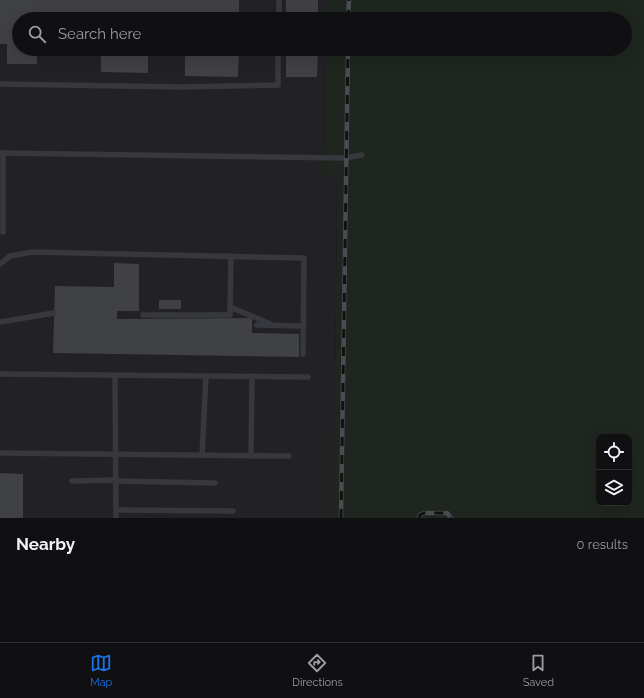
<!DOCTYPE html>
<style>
:root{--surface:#101012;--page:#1e1e20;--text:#f1f3f6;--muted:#9c9d9f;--line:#303032;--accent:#1a73e8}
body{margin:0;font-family:Raleway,sans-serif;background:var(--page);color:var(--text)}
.controls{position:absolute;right:12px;bottom:12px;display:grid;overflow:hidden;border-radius:8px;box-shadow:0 4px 16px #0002}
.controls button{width:36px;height:36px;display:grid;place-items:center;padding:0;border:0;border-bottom:1px solid var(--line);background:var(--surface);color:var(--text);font:20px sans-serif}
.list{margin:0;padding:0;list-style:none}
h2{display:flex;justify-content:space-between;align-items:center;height:52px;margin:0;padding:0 16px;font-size:17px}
h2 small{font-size:13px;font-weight:400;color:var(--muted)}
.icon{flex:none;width:22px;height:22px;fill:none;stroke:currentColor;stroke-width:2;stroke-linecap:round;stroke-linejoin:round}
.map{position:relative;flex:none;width:644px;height:518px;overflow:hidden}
.search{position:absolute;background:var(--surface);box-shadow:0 4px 16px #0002;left:12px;right:12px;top:12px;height:44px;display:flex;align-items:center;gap:10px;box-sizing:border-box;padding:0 14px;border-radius:22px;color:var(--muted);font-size:15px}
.sheet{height:124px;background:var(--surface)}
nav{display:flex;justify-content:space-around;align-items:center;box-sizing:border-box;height:56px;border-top:1px solid var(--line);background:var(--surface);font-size:11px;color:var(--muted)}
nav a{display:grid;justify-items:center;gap:2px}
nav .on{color:var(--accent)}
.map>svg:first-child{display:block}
</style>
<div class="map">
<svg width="644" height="518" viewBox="0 0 644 518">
<rect width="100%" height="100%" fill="#161618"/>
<!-- built -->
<path fill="#222225" d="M0,0H325V19H19V49H325L324,174L337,175L334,518H0Z"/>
<!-- green -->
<path fill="#1e261f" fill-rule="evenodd" d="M325,0H644V518H334L337,176L324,175L325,49H625V19H325ZM599,437H629V503H599Z"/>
<!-- building -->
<g fill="#404145">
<path d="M0,0H239V19H19V49H37V64H7V44H0Z"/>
<rect x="286" y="0" width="32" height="19"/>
<path d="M101,49H148V73L101,72Z"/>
<path d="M185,49H239L238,77L185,76Z"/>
<path d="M286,49H318L317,77H286Z"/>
<path d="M114,263L139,264V311H117V319L252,318V333L299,334V357L53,353L55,286L114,287Z"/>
<rect x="159" y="300" width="22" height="9"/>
<path d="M0,473L23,474V518H0Z"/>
</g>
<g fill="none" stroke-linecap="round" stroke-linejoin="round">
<!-- service -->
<g stroke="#37383d" stroke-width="5.5">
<path d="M279,19V0"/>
<path d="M0,84L181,87L278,85V49"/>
<path d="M0,153L345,158L362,155"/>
<path d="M3,232V153"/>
<path d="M0,264L10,256L32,252L304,258L303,354"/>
<path d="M230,307L271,324"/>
<path d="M143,315H230L231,256"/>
<path d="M0,322L54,313"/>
<path d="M257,325L304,326"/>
<path d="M0,374L308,377"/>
<path d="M115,376L116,518"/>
<path d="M0,453L289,456"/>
<path d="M202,455L206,376"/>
<path d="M251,456L252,376"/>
<path d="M72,481L116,480"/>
<path d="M116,481L215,483"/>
<path d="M116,510L233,511"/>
</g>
<defs>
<g id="rail">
<path d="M348,19L349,0"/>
<path d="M341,518L348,49"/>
<path d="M419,518L420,515L424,513H447L451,518"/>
</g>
</defs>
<!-- rail casing -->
<use href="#rail" stroke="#4a4c52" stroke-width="4.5"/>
<!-- rail -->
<use href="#rail" stroke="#111113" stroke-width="3" stroke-dasharray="9" stroke-linecap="butt"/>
</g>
</svg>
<div class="controls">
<button><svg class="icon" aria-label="locate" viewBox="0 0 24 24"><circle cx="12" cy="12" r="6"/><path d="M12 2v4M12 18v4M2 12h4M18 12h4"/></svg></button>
<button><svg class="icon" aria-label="layers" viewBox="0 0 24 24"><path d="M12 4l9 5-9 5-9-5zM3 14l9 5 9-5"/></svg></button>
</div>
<div class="search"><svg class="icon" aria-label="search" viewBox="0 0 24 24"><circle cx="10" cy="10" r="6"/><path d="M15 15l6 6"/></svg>Search here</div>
</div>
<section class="sheet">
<h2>Nearby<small>0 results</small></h2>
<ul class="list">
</ul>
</section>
<nav>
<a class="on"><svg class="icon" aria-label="map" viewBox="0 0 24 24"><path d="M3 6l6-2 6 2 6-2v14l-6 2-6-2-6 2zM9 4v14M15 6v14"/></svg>Map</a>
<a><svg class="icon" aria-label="directions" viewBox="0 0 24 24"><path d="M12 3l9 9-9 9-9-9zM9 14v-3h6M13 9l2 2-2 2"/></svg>Directions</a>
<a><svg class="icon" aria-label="saved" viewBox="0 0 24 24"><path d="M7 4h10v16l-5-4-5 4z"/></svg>Saved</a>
</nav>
